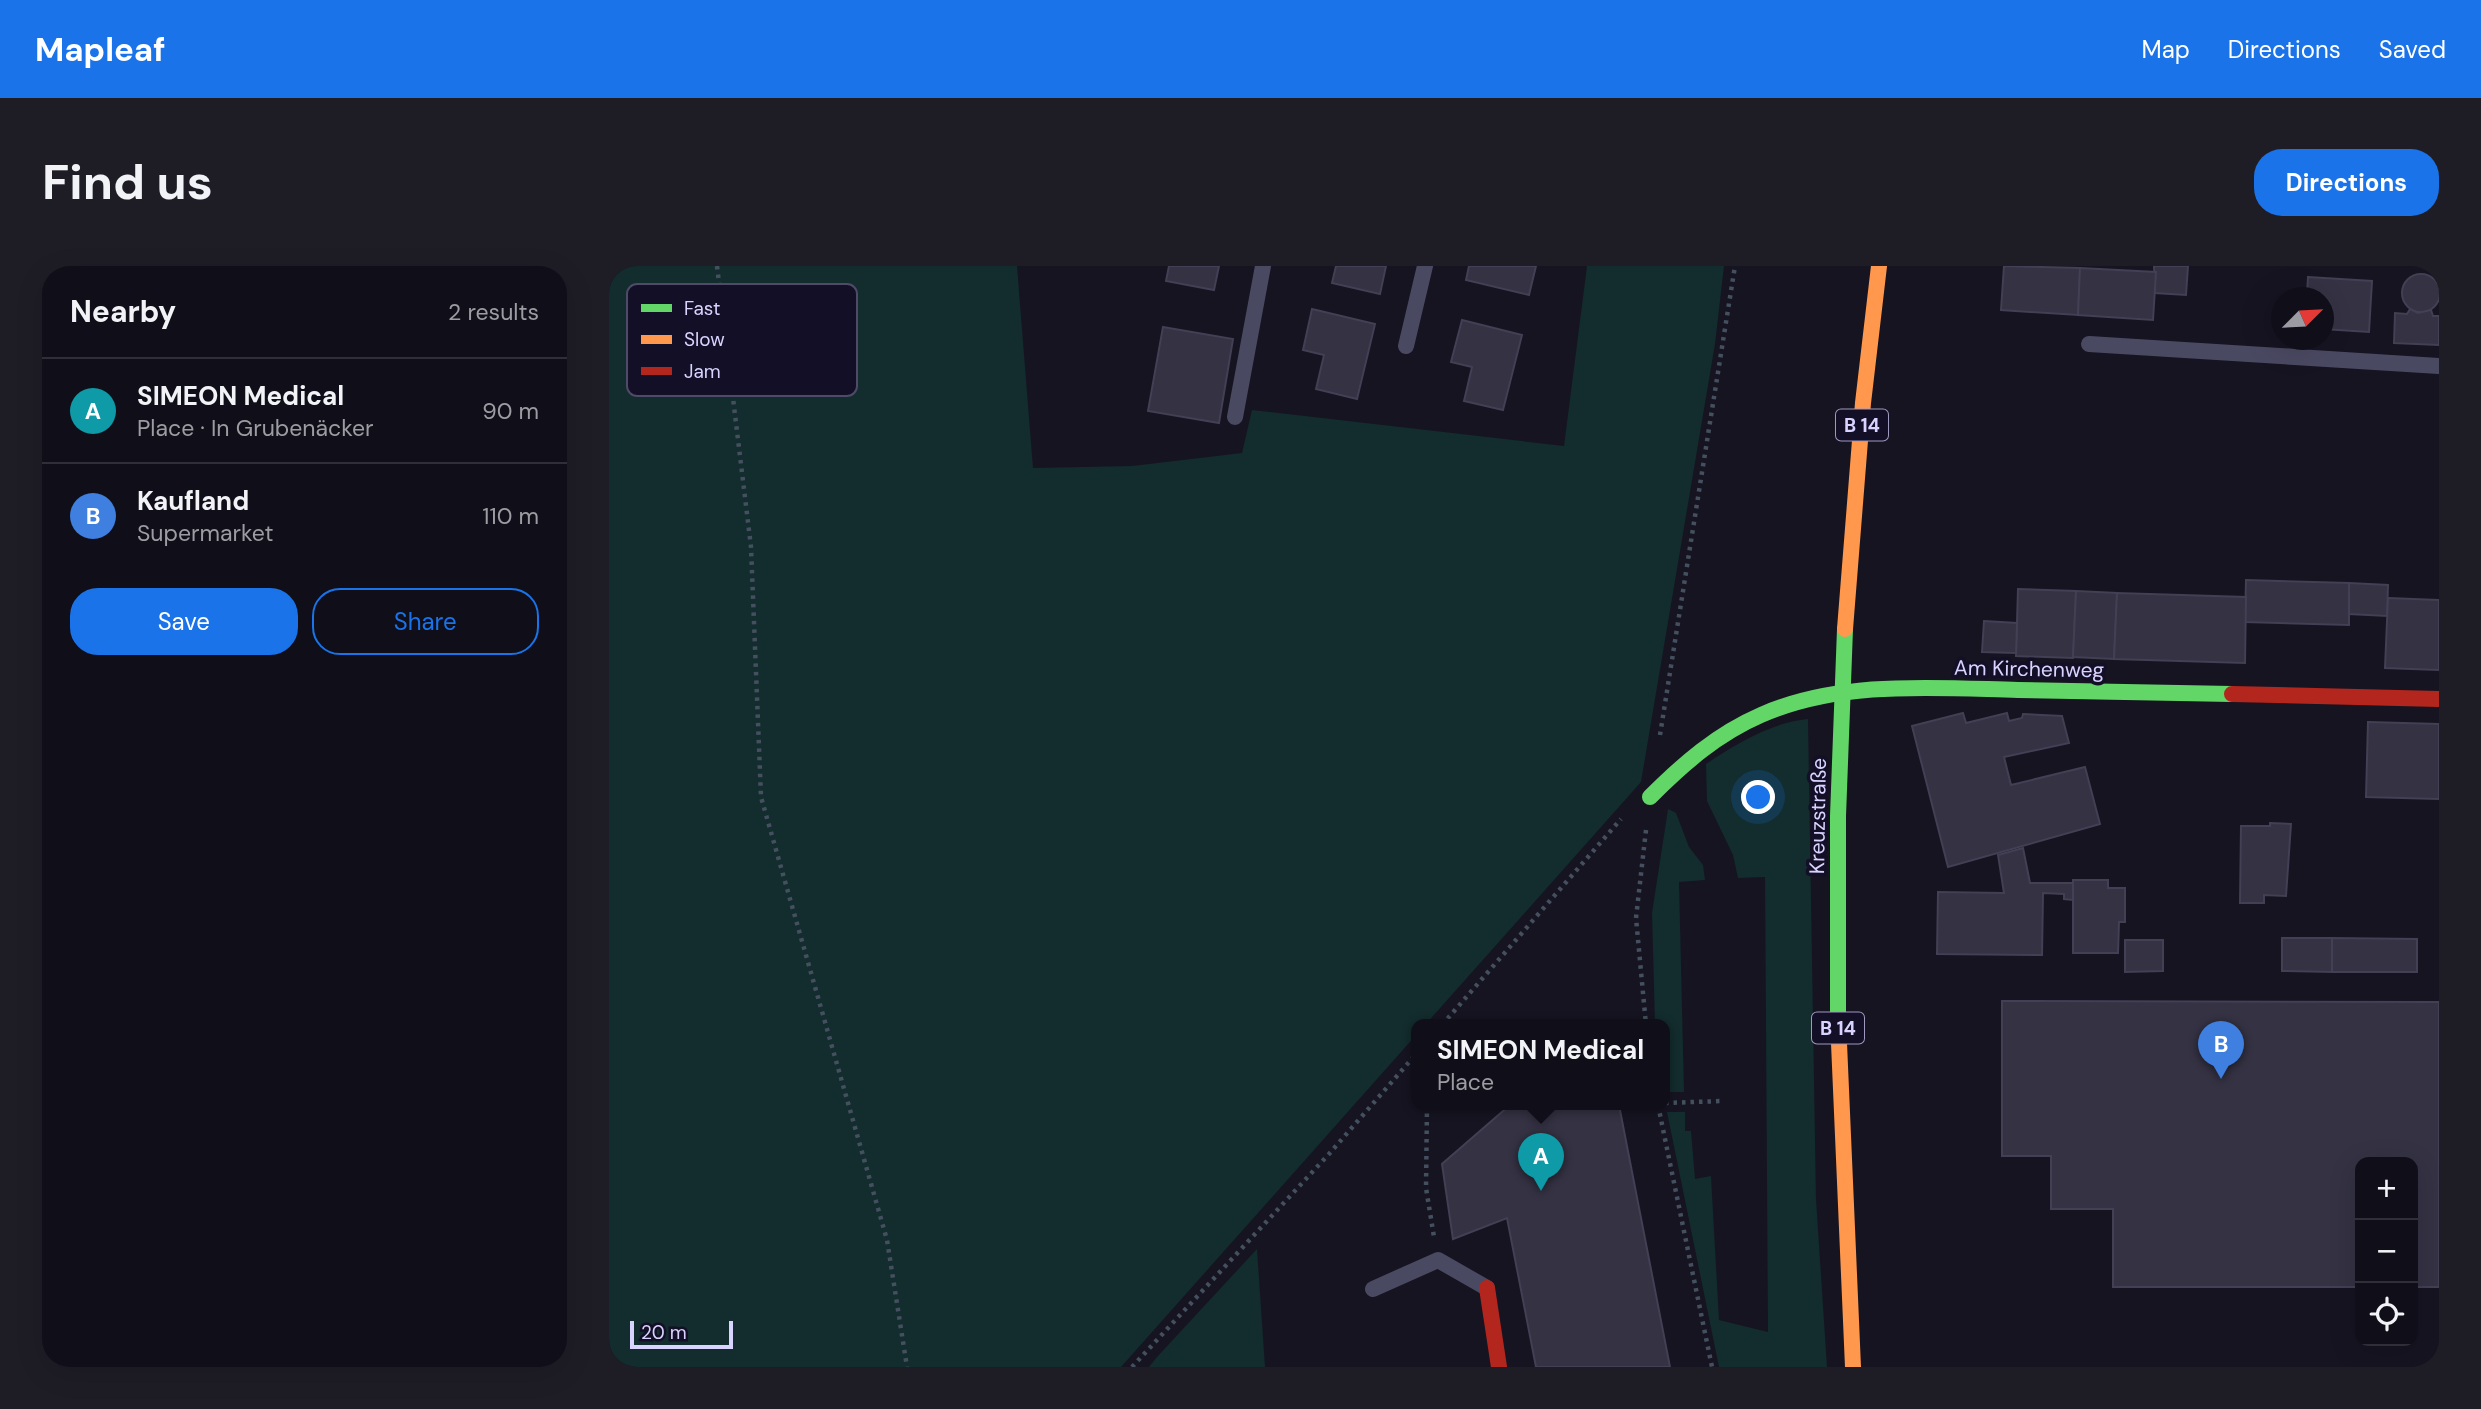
<!DOCTYPE html>
<meta charset="utf-8">
<style>
:root{--surface:#100f19;--page:#1e1d26;--text:#f1f3f6;--muted:#9c9ca2;--line:#302f38;--accent:#1a73e8}
body{margin:0;font-family:"DM Sans",sans-serif;background:var(--page);color:var(--text)}
.controls{position:absolute;right:21px;bottom:21px;display:grid;overflow:hidden;border-radius:14px;box-shadow:0 7px 28px #0002}
.controls button{width:63px;height:63px;display:grid;place-items:center;padding:0;border:0;border-bottom:2px solid var(--line);background:var(--surface);color:var(--text);font:35px sans-serif}
.compass{position:absolute;left:1662px;top:21px;width:63px;height:63px;border-radius:50%;background:var(--surface);box-shadow:0 7px 28px #0002;rotate:66deg}
.scale{position:absolute;left:21px;bottom:18px;width:103px;box-sizing:border-box;padding-left:7px;border:4px solid #d9d4ff;border-top:0;font-size:19px;line-height:24px;white-space:nowrap;color:#d9d4ff;-webkit-text-stroke:5px #130f26;paint-order:stroke}
.you{position:absolute;left:1150px;top:532px;width:24px;height:24px;margin:-18px;border:5px solid #fff;border-radius:50%;background:#1a73e8;box-shadow:0 0 0 10px #1a73e833}
.badge{display:grid;place-items:center;width:46px;height:46px;border-radius:50%;background:var(--accent);color:#fff;font-size:23px;font-weight:700}
.pin{position:absolute;translate:-50% -58px;filter:drop-shadow(0 2px 4px #0008)}
.pin::after{content:'';position:absolute;top:37px;width:24px;height:21px;background:inherit;clip-path:polygon(0 0,100% 0,50% 100%)}
.popup{position:absolute;left:802px;top:753px;width:259px;height:91px;box-sizing:border-box;display:grid;place-content:center;border-radius:14px;background:var(--surface);filter:drop-shadow(0 2px 5px #0005);font-size:23px;white-space:nowrap;color:var(--muted)}
.popup b{font-size:26px;color:var(--text)}
.popup::after{content:'';position:absolute;left:50%;top:100%;margin-left:-14px;border:14px solid transparent;border-top-color:var(--surface)}
.list{margin:0;padding:0;list-style:none}
h2{display:flex;justify-content:space-between;align-items:center;height:91px;margin:0;padding:0 28px;font-size:30px}
h2 small{font-size:23px;font-weight:400;color:var(--muted)}
.list li{display:grid;grid-template-columns:46px 1fr auto;gap:21px;align-items:center;box-sizing:border-box;height:105px;padding:0 28px;border-top:2px solid var(--line)}
.list b{display:block;font-size:26px;white-space:nowrap}
.list p{margin:0;font-size:23px;white-space:nowrap;color:var(--muted)}
.list em{font-size:23px;font-style:normal;color:var(--muted)}
.actions{display:flex;gap:14px;padding:21px 28px}
.actions a{flex:1;padding:16px 0;border:2px solid var(--accent);border-radius:28px;text-align:center;font-size:24px;color:var(--accent)}
.actions .main{background:var(--accent);color:#fff}
.icon{flex:none;width:38px;height:38px;fill:none;stroke:currentColor;stroke-width:2;stroke-linecap:round;stroke-linejoin:round}
.map{position:relative;flex:none;width:1830px;height:1101px;overflow:hidden;border-radius:28px}
header{display:flex;align-items:center;gap:42px;box-sizing:border-box;height:98px;padding:0 35px;background:var(--accent);color:#fff}
header strong{font-size:33px}
nav{display:flex;gap:38px;margin-inline-start:auto;font-size:24px}
.intro{display:flex;align-items:center;justify-content:space-between;box-sizing:border-box;height:168px;padding:0 42px}
h1{margin:0;font-size:49px}
.button{padding:18px 32px;border-radius:28px;background:var(--accent);color:#fff;font-size:24px;font-weight:700}
main{display:flex;gap:42px;padding:0 42px}
aside{flex:1;background:var(--surface);border-radius:28px;box-shadow:0 7px 28px #0002}
.map>svg:first-child{display:block}
</style>
<header>
<strong>Mapleaf</strong>
<nav><a>Map</a><a>Directions</a><a>Saved</a></nav>
</header>
<div class="intro"><h1>Find us</h1><a class="button">Directions</a></div>
<main>
<aside>
<h2>Nearby<small>2 results</small></h2>
<ul class="list">
<li><span class="badge" style="background:#0f9aa8">A</span><div><b>SIMEON Medical</b><p>Place · In Grubenäcker</p></div><em>90 m</em></li>
<li><span class="badge" style="background:#3f7fe0">B</span><div><b>Kaufland</b><p>Supermarket</p></div><em>110 m</em></li>
</ul>
<div class="actions"><a class="main">Save</a><a>Share</a></div>
</aside>
<div class="map">
<svg width="1830" height="1101" viewBox="0 0 1830 1101">
<rect width="100%" height="100%" fill="#161421"/>
<!-- green -->
<g fill="#132c2d">
<path d="M0,0H408L424,202L523,200L633,187L643,144L955,180L978,0H1115L1106,78L1032,516L816,759H808V768L512,1101H0Z"/>
<path d="M1199,453L1207,933L1218,1101H1110L1058,846H1076V865H1082L1086,913L1102,910L1110,1054L1159,1066L1156,611L1129,612L1124,589L1098,535L1097,498C1126,478 1164,456 1199,453Z"/>
<path d="M1059,543L1067,547L1080,581L1094,599L1096,614L1070,616L1075,826H1056V759H1046L1043,647Z"/>
<path d="M648,983L656,1101H540L548,1091Z"/>
</g>
<!-- building -->
<g fill="#343243" stroke="#433f54" stroke-width="2">
<path d="M560,0H610L605,24L557,15Z"/>
<path d="M727,0H777L771,28L723,17Z"/>
<path d="M860,0H927L920,29L857,14Z"/>
<path d="M1395,0L1471,2L1469,49L1392,44Z"/>
<path d="M1545,0H1579L1577,29L1546,27Z"/>
<path d="M1471,2L1547,6L1544,54L1469,49Z"/>
<circle cx="1812" cy="27" r="19"/>
<path d="M1699,11L1763,15L1760,66L1714,63V32H1684V27L1698,28Z"/>
<path d="M703,43L766,58L748,133L707,123L715,89L694,84Z"/>
<path d="M1801,43L1809,47L1822,44L1824,50H1830V79L1785,77L1786,47L1798,48Z"/>
<path d="M853,54L913,69L894,144L855,135L863,101L842,96Z"/>
<path d="M554,61L624,73L610,157L539,145Z"/>
<path d="M1637,314L1740,317V359L1636,356Z"/>
<path d="M1740,317L1779,319L1778,350L1740,348Z"/>
<path d="M1409,323L1467,325L1464,392L1407,390Z"/>
<path d="M1467,325L1508,327L1505,393L1464,391Z"/>
<path d="M1508,327L1637,331L1636,397L1505,393Z"/>
<path d="M1779,332L1830,334V404L1776,402Z"/>
<path d="M1375,355L1408,357L1407,387L1373,386Z"/>
<path d="M1354,447L1357,457L1398,447L1400,455L1413,452L1414,448L1453,450L1460,477L1395,491L1402,519L1476,501L1491,558L1339,601L1303,460Z"/>
<path d="M1759,456L1830,458V533L1757,531Z"/>
<path d="M1661,557L1682,558L1677,630L1655,629V637H1631L1632,560H1661Z"/>
<path d="M1414,582L1421,617H1464V634L1455,633V628L1434,627L1433,689L1328,688L1329,626L1395,627L1389,589Z"/>
<path d="M1464,614H1499V622H1516V656H1510L1509,687H1464Z"/>
<path d="M1673,672H1723V706L1673,705Z"/>
<path d="M1723,672L1808,673V706H1723Z"/>
<path d="M1516,674H1554V705L1516,706Z"/>
<path d="M1393,735L1830,736V1021H1804V896H1751V1021H1504V943H1442V890H1393Z"/>
<path d="M901,839H1010L1061,1101H927L898,952L844,973L833,898Z"/>
</g>
<g fill="none" stroke-linecap="round" stroke-linejoin="round">
<!-- path -->
<g stroke="#44505f" stroke-width="4.5" stroke-dasharray="3.5 5" stroke-linecap="butt">
<path d="M108,0L142,281L152,531L278,974L298,1101"/>
<path d="M1051,469L1126,0"/>
<path d="M1037,564L1027,652L1037,759"/>
<path d="M833,759L1012,553"/>
<path d="M1056,837L1113,835"/>
<path d="M818,839L817,922L825,971"/>
<path d="M1049,839L1103,1101"/>
<path d="M523,1101L720,888L808,787"/>
</g>
<!-- lane -->
<g stroke="#4a4962" stroke-width="16">
<path d="M1480,78L1830,100"/>
<path d="M797,80L816,0"/>
<path d="M626,151L654,0"/>
<path d="M764,1023L829,994L878,1022"/>
</g>
<!-- fast -->
<g stroke="#63d668" stroke-width="16">
<path d="M1041,531C1074,498 1108,468 1152,449C1232,414 1324,422 1409,424C1480,425 1552,427 1623,428"/>
<path d="M1229,754V550L1236,363"/>
</g>
<!-- slow -->
<g stroke="#ff974d" stroke-width="16">
<path d="M1236,363L1254,137L1270,0"/>
<path d="M1229,754L1244,1101"/>
</g>
<!-- jam -->
<g stroke="#b3261e" stroke-width="16">
<path d="M1623,428L1830,433"/>
<path d="M878,1022L890,1101"/>
</g>
</g>
<g text-anchor="middle" dominant-baseline="central" stroke-width="7" stroke-linejoin="round" paint-order="stroke">
<!-- shield labels -->
<g fill="#130f26" stroke="#9e99be" stroke-width="2">
<rect x="1227" y="143.5" width="52" height="31" rx="5"/>
<rect x="1203" y="746.5" width="52" height="31" rx="5"/>
</g>
<g font-size="19" font-weight="bold" fill="#d9d4ff">
<text x="1253" y="159">B 14</text>
<text x="1229" y="762">B 14</text>
</g>
<!-- street labels -->
<g font-size="21" fill="#d9d4ff" stroke="#130f26">
<text transform="translate(1420 403) rotate(1)">Am Kirchenweg</text>
<text transform="translate(1209 550) rotate(-89)">Kreuzstraße</text>
</g>
</g>
<!-- legend -->
<rect x="18" y="18" width="230" height="112" rx="10" fill="#130f26" stroke="#4e4a67" stroke-width="2"/>
<rect x="32" y="38" width="31" height="8" fill="#63d668"/>
<rect x="32" y="69" width="31" height="9" fill="#ff974d"/>
<rect x="32" y="101" width="31" height="8" fill="#b3261e"/>
<g font-size="19" fill="#d9d4ff">
<text x="75" y="49">Fast</text>
<text x="75" y="80">Slow</text>
<text x="75" y="112">Jam</text>
</g>
</svg>
<div class="controls">
<button>+</button>
<button>−</button>
<button><svg class="icon" aria-label="locate" viewBox="0 0 24 24"><circle cx="12" cy="12" r="6"/><path d="M12 2v4M12 18v4M2 12h4M18 12h4"/></svg></button>
</div>
<svg class="compass" viewBox="-18 -18 36 36"><path d="M0-13l5 13h-10z" fill="#e53935"/><path d="M0 13l5-13h-10z" fill="#9c9ca2"/></svg>
<div class="scale">20 m</div>
<div class="you"></div>
<div class="pin badge" style="left:932px;top:925px;background:#0f9aa8">A</div>
<div class="popup"><b>SIMEON Medical</b>Place</div>
<div class="pin badge" style="left:1612px;top:813px;background:#3f7fe0">B</div>
</div>
</main>
